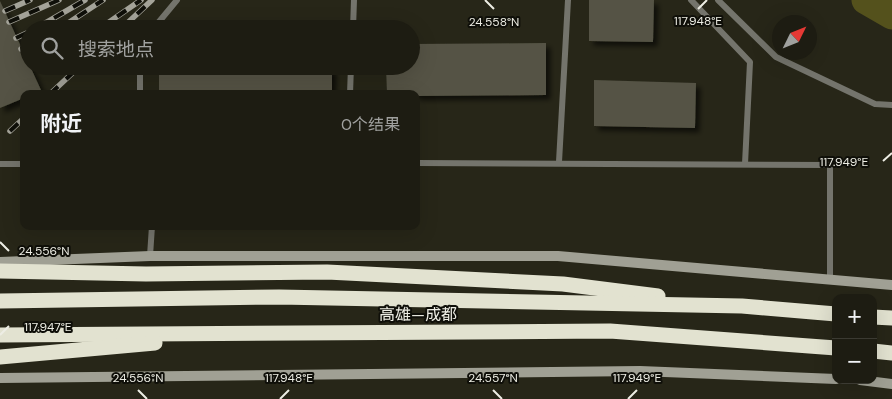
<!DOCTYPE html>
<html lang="zh">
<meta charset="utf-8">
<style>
:root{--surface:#1d1c12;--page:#25251b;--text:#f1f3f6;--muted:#a0a19f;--line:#3b3a32}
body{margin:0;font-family:"DM Sans","Noto Sans SC",sans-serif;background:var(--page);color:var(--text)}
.controls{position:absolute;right:15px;bottom:15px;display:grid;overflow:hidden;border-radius:10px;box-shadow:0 5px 20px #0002}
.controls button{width:45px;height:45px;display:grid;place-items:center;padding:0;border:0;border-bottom:1px solid var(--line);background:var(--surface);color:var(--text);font:25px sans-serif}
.compass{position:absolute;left:772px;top:15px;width:45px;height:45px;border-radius:50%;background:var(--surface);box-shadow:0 5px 20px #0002;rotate:47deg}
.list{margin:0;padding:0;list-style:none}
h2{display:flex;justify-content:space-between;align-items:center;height:65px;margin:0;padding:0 20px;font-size:21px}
h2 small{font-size:16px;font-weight:400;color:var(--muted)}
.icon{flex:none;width:28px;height:28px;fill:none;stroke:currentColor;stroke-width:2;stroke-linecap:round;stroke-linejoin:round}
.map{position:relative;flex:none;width:892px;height:399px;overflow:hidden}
.search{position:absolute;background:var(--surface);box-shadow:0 5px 20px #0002;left:20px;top:20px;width:400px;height:55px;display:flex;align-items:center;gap:12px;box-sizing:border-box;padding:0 18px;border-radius:28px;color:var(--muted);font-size:19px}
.panel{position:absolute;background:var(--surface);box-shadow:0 5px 20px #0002;left:20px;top:90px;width:400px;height:140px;border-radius:10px}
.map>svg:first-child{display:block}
</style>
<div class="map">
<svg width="892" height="399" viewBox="0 0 892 399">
<defs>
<filter id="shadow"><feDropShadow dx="4.5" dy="4.5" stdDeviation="2.5" flood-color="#0009"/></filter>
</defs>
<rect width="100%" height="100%" fill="#272618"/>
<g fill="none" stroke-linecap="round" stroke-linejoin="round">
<!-- river -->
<path stroke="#54511c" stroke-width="29" d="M866,0L892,15"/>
</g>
<!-- building -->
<g fill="#545344" filter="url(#shadow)">
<path d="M589,0H654L653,42L589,41Z"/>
<path d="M0,1L41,90L32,94H24V98L0,108Z"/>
<path d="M546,43V95L416,96V94H387L386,66H411V44Z"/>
<rect x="159" y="66" width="173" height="28"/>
<path d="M594,80L696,83L695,128L594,126Z"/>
</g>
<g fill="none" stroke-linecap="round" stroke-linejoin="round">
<!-- lane -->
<g stroke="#74746c" stroke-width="6">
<path d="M691,0L750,62L745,164"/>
<path d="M718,0L776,57L875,104L892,105"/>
<path d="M153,29L177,0"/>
<path d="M353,29L354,0"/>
<path d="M140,94V66"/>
<path d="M350,94L351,66"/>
<path d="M559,162L568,0"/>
<path d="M416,163L830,165V278"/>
<path d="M0,164H24"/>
<path d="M150,256L152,226"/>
</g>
<!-- secondary -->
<g stroke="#a0a094" stroke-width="10">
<path d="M0,262L150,256H558L892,285"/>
<path d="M0,378L640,371L836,379"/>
<path d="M860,380L892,384"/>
</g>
<!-- highway -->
<g stroke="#e2e2d0" stroke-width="15">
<path d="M0,271L146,274L327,272L563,284L658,296"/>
<path d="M0,301L279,297L742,306L836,314"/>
<path d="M873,317L892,318"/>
<path d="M0,335L610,331L836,348"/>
<path d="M873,351L892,353"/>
<path d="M0,357L155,343"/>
</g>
<defs>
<g id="rail">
<path d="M5,11L30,0"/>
<path d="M9,22L59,0"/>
<path d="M35,29L85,0"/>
<path d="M59,29L103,0"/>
<path d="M99,29L141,0"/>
<path d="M121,29L152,0"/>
<path d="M16,38L29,32"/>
<path d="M21,49L29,45"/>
<path d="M50,94L80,66"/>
<path d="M10,131L24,118"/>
</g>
</defs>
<!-- rail casing -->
<use href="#rail" stroke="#a4a399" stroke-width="5.5"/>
<!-- rail -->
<use href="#rail" stroke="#0f0f09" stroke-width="4" stroke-dasharray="11" stroke-linecap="butt"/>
</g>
<!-- ticks -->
<path fill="none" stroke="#edede4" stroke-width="2" d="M485,0L494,9M698,9L707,0M883,161L892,153M0,242L9,251M0,335L9,326M138,390L147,399M493,390L502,399M280,399L289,390M628,399L637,390"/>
<g text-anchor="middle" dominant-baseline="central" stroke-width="4" stroke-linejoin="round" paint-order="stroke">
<!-- street labels -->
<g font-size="16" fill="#edede4" stroke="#0f0f09">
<text x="418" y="314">高雄—成都</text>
</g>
</g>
<g font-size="12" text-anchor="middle" fill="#edede4" stroke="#0f0f09" stroke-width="4" stroke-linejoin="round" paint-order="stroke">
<text x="698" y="25">117.948°E</text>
<text x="494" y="26">24.558°N</text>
<text x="844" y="166">117.949°E</text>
<text x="44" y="255">24.556°N</text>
<text x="48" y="331">117.947°E</text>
<text x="138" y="382">24.556°N</text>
<text x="493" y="382">24.557°N</text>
<text x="289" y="382">117.948°E</text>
<text x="637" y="382">117.949°E</text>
</g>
</svg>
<div class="controls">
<button>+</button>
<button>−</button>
</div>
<svg class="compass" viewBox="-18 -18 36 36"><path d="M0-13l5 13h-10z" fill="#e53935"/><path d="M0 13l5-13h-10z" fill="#a0a19f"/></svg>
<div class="search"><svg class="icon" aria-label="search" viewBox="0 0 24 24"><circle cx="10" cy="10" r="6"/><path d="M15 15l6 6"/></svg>搜索地点</div>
<section class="panel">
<h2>附近<small>0个结果</small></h2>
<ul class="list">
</ul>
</section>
</div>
